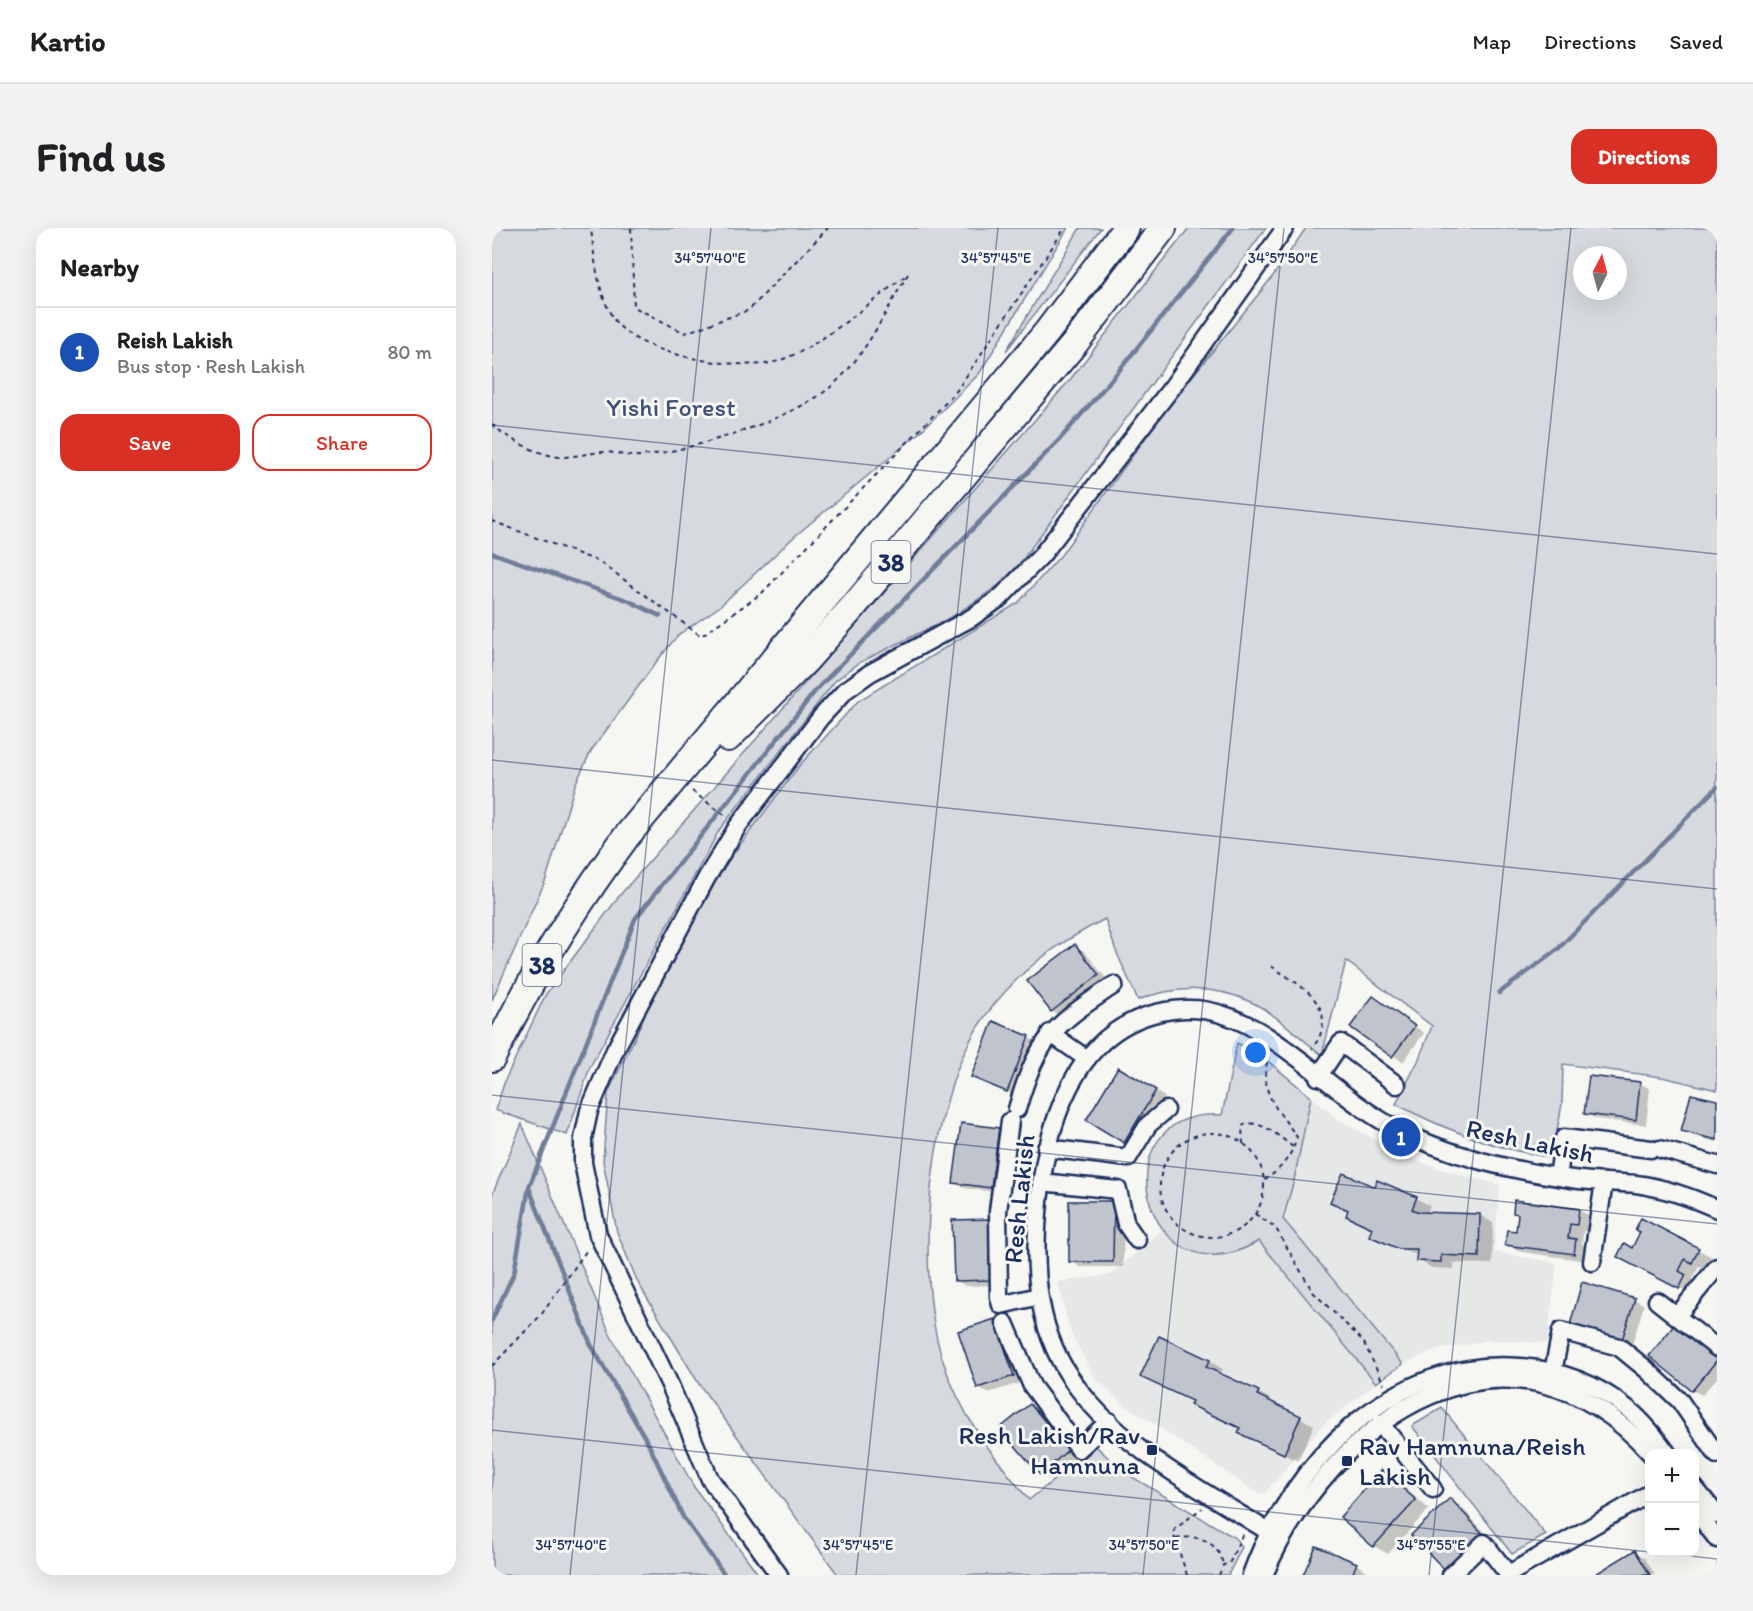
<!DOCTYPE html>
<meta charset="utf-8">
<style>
:root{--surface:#fff;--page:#f2f2f2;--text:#202124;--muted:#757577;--line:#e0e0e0;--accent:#d93025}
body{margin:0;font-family:Itim,sans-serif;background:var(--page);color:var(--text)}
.controls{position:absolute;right:18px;bottom:18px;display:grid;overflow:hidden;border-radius:12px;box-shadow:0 6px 24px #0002}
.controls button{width:54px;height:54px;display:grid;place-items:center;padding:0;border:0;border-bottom:2px solid var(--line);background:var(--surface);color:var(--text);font:30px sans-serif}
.compass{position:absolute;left:1081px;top:18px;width:54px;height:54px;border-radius:50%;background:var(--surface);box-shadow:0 6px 24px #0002;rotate:6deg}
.you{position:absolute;left:764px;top:825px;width:21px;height:21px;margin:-15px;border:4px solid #fff;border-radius:50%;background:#1a73e8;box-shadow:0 0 0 9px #1a73e833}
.badge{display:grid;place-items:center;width:39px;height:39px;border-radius:50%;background:var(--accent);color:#fff;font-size:20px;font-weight:700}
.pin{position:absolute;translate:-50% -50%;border:3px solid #fff;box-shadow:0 2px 6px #0006}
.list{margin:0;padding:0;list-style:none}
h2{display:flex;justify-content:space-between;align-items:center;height:78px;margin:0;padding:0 24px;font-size:26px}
h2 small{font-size:20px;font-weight:400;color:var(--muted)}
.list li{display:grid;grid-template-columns:39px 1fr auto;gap:18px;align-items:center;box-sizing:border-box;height:90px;padding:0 24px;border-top:2px solid var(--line)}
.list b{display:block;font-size:22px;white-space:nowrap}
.list p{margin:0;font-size:20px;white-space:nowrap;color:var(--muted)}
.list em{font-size:20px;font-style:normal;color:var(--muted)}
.actions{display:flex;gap:12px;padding:18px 24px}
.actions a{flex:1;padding:14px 0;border:2px solid var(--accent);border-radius:18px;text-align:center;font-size:21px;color:var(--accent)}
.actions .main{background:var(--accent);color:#fff}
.map{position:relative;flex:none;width:1225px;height:1347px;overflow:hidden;border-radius:18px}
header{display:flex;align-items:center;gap:36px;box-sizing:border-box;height:84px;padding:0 30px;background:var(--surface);border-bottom:2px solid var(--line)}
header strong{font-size:28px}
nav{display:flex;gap:33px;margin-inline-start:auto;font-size:21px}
.intro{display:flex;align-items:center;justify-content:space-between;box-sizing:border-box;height:144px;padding:0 36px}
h1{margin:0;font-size:42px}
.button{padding:15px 27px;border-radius:18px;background:var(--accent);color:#fff;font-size:21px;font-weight:700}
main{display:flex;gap:36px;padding:0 36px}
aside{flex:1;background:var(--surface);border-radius:18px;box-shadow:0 6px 24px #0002}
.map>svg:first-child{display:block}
</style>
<header>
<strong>Kartio</strong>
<nav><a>Map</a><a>Directions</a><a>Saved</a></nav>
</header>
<div class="intro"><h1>Find us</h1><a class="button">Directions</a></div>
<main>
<aside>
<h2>Nearby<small></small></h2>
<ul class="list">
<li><span class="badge" style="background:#1a4fb4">1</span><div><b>Reish Lakish</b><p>Bus stop · Resh Lakish</p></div><em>80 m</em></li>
</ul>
<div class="actions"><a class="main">Save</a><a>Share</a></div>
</aside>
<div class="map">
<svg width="1225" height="1347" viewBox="0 0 1225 1347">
<rect width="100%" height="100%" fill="#f6f6f2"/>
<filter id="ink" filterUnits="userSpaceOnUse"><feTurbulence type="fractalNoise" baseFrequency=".0167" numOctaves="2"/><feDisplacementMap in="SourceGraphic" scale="12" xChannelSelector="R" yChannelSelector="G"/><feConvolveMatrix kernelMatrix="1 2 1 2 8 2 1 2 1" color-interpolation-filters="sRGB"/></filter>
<g filter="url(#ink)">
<!-- built -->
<g fill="#e6e7e7">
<path d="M819,869L846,891L912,928L955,943L1008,957L1002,1024L1065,1035L1055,1115L996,1112L940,1123L911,1136L791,991L802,952Z"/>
<path d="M671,1001L680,1013L757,1020L767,1013L884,1155L831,1197L773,1265L767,1266L629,1174L603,1150L578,1103L566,1054L618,1047Z"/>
</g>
<!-- green -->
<g fill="#d6d9dd" stroke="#78849e" stroke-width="1.5" fill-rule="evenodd">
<path d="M0,0H576L487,146L426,206L303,308L227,379L186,407L165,433L99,523L83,557L54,651L0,772Z"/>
<path d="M588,0H609L514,123Z"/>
<path d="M697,0H774L517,350L463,387L367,435L343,453L228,601L98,839L75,907L3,882L14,850L54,766L128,667L577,153Z"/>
<path d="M814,0H1225V862L1170,849L1071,836L1070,876L1060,930C1005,921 953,902 904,876L926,833L940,798L854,733L830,827C809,811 783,785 759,774C725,757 681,758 646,772L624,723L613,691C564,716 528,741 494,787C436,865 422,1039 450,1130C468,1187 500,1227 537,1272L604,1218L630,1243L743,1310L750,1319L736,1347H346L207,1156L146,1055L125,1004L111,933L116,865L145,805L168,747L233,637L307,538L366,473L526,375L569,327L675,180L781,48ZM1090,27H1126V63H1090Z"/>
<path d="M745,815L765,824L819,869L802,952L791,991L911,1136L884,1155L767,1013C651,1081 603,879 730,887Z"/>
<path d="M30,896L119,1108L202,1259L267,1347H0V967Z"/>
<path d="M950,1180L1054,1307L1020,1326L920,1198Z"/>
</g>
<!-- shadow -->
<g fill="#0003">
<path d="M583,718L593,724L616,753L570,789L560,783Z"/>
<path d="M891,776L932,805L911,834L860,799Z"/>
<path d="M536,809L546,815L525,868L480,849Z"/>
<path d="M627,841L673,869L643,919L596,891Z"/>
<path d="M1148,855L1158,861L1154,897L1104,891L1094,885Z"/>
<path d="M1200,867L1225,874V914L1201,908L1191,902Z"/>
<path d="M507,902L517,908L509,965L472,960L462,954Z"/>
<path d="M883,961L924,970L938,978L935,985L988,987L1001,995L1000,1036L962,1035V1041L940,1040L926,1032V1028L879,1007L881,1001L856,988L858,983L840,974Z"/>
<path d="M579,974L632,980L631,1039H588L578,1033Z"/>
<path d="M1087,982L1101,990L1099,1004L1091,1003L1090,1016L1098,1020L1096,1033L1029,1024L1015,1016L1025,1005L1027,988L1022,985Z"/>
<path d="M1149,992L1220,1029L1214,1041L1207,1038L1200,1052L1207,1056L1202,1067L1141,1036V1022L1150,1004Z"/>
<path d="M499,993L510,1057L474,1058L463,1052Z"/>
<path d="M1142,1071L1152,1077L1140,1117L1090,1102Z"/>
<path d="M502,1092L513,1098L531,1154L496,1165L486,1159Z"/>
<path d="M1225,1127V1150L1210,1167L1200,1162Z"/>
<path d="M717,1133L731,1141L728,1147L766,1164L780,1172L779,1175L822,1197L806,1233L762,1212L748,1205L750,1201L714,1185L700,1177L701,1174L650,1149Z"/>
<path d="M538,1177L548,1183L587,1228L559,1251L549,1245Z"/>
<path d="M891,1244L904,1252L937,1281L896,1326L882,1318L850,1289Z"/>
<path d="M958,1272L968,1278L1001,1313L965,1347Z"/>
<path d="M824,1320L865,1337L878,1345L877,1347H813Z"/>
<path d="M1143,1324L1153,1330L1163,1347H1104Z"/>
</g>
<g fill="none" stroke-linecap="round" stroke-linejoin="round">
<!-- stream -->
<g stroke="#717e99" stroke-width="4.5">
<path d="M0,325L135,372L168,388"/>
<path d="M1007,765L1065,722L1225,559"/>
<path d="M37,960L99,1117L156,1215L191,1289L233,1347"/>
<path d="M0,1092L22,1045L37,959L143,691L324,462L568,211L625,145L741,0"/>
</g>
</g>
<!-- building -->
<g fill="#c0c4cd" stroke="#1b2f5e" stroke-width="1.5">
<path d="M583,716L607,747L559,784L535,753Z"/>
<path d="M881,768L923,798L900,829L858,799Z"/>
<path d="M501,793L537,808L515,864L479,849Z"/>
<path d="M626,839L664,862L632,915L594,892Z"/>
<path d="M1097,848L1148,854L1144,892L1092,886Z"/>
<path d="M1199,866L1225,872V912L1189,903Z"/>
<path d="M469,895L507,900L499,960L461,955Z"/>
<path d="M851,945L883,959L885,952L925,969L920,981L927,984L988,986L987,1029L949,1027V1034L924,1033L925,1021H907L877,1008L880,1000L854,988L856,982L838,974Z"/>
<path d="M1022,972L1087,981L1085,997L1078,996L1076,1010L1084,1011L1082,1026L1013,1017L1015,1002L1024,1003L1026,986L1021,985Z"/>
<path d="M577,973H622L621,1034H577Z"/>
<path d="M1149,990L1207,1020L1200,1035L1193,1031L1187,1043L1194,1047L1187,1061L1125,1029L1132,1015L1140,1020L1148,1004L1143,1002Z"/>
<path d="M499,991L501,1052L462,1053L460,992Z"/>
<path d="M1090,1054L1143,1070L1130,1112L1078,1097Z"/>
<path d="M503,1091L522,1148L485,1160L466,1103Z"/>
<path d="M1184,1095L1225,1128V1132L1200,1163L1157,1128Z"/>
<path d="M667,1108L718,1132L714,1139L767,1163L765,1167L809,1188L792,1226L746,1205L748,1200L698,1177L700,1173L648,1149Z"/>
<path d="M538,1176L577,1221L548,1247L508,1200Z"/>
<path d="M890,1242L924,1272L881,1319L848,1289Z"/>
<path d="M958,1270L992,1307L954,1343L919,1307Z"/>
<path d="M824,1318L865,1335L860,1347H811Z"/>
<path d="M1143,1322L1158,1347H1102Z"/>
</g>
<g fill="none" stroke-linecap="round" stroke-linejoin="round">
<defs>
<g id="minor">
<path d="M558,805L595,831"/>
<path d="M826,849L849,815L905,857"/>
<path d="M525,881C546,809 562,797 622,757"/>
<path d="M518,893L506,983L507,1069L509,1077L547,1068"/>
<path d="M554,920L636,930L656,897L674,882"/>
<path d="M1168,921L1225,937"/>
<path d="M1066,948L1072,910L1159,921"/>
<path d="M549,954L626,962L634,996L645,1012"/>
<path d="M1100,1034L1112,954"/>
<path d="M1165,1073L1225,1120"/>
<path d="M1185,1088L1225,1039"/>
<path d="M513,1095L540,1158L587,1221L617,1193"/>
<path d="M1061,1144L1069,1103L1127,1119L1154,1141L1188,1173L1225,1227"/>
<path d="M888,1195L941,1261"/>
<path d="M1202,1259L1225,1287"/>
<path d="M1202,1281L1225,1311"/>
<path d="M788,1311C716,1264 627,1223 578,1149C543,1096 541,1035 547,974C556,886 589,785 694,781C768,778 835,864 899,898C955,928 1018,942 1080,951C1101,954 1123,954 1144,956C1173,960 1199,969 1225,981"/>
<path d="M287,1347L218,1251L178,1157L106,1007L91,935V911L97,883L123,822L215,649L246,598L329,489L354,462L378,445L479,390L508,370L549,328L681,158L793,0"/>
<path d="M759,1347C799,1236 900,1128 1028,1139C1068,1142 1105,1156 1136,1181C1152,1194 1164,1210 1176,1226"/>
<path d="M772,1347C840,1189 1018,1067 1159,1226"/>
<path d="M959,1347L992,1315L1016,1346"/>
<path d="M1015,1347L1158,1265"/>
</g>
<g id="highway">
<path d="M236,510L314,432L361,379L583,115L671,0"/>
<path d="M0,830C37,753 83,678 134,609L555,104L634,0"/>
</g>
</defs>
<!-- minor casing -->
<use href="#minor" stroke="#1b2f5e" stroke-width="21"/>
<!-- highway casing -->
<use href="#highway" stroke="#1b2f5e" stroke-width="30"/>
<!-- path -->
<g stroke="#1b2f5e" stroke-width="2" stroke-dasharray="4.5 4.5" stroke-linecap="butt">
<path d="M139,0L142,79L193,105L257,82L336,0"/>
<path d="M0,196C15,211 48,228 69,229C84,229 100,224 115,224C125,225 136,229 147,228C196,224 306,190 342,156C374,127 394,82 416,46C381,72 346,103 308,124C299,128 284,135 273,136C233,139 148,127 123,93C106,68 102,29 99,0"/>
<path d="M0,293L108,334L209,408L270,365L463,165L573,0"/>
<path d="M200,563L234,588"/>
<path d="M779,738C809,758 851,779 820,821"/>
<circle cx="720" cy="957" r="52"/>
<path d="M751,916L750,899L754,895C773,895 787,908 802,920"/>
<path d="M772,952C788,943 801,926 805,909C787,883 764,862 777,829"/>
<path d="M763,986L783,999L821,1064L871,1113L892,1156"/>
<path d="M0,1138L49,1087L95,1022"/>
<path d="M684,1311C706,1305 727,1314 731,1337"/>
<path d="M695,1347L682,1308L683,1301L710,1280"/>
<path d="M727,1347L731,1337L737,1336L751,1305"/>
</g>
<!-- minor -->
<use href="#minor" stroke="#f6f6f2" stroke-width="16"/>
<!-- highway -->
<use href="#highway" stroke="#f6f6f2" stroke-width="26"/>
</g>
</g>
<!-- ticks -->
<path fill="none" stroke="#1b2f5e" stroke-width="1.5" stroke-opacity="0.45" d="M0,197L1225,326M0,532L1225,661M0,867L1225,996M0,1202L1158,1324M1163,1324L1225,1331M78,1347L219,0M364,1347L506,0M651,1347L792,0M937,1347L1079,0M1223,1347L1225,1332"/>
<!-- markers -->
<g fill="#1b2f5e" stroke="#f6f6f2" stroke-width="2">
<rect x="654" y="1216" width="12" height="12" rx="3"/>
<rect x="849" y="1227" width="12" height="12" rx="3"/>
</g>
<g text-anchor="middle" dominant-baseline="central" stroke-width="6" stroke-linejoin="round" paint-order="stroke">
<!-- shield labels -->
<g fill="#f6f6f2" stroke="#5d6b8a" stroke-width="1.5">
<rect x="379.5" y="313" width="39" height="42" rx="4.5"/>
<rect x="30.5" y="716" width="39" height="42" rx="4.5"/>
</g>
<g font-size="24" font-weight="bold" fill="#1b2f5e">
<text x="399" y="334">38</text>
<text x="50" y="737">38</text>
</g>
<!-- park labels -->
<g font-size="26" fill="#405177" stroke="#f6f6f2">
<text x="179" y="179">Yishi Forest</text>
</g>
<!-- street labels -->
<g font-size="26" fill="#1b2f5e" stroke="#f6f6f2">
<text transform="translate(1038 913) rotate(12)">Resh Lakish</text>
<text transform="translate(527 971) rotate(-84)">Resh Lakish</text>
</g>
<!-- poi labels -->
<g font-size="26" fill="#1b2f5e" stroke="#f6f6f2" text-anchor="end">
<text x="648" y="1207">Resh Lakish/Rav<tspan x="648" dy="30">Hamnuna</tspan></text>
<text x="867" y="1218" text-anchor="start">Rav Hamnuna/Reish<tspan x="867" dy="30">Lakish</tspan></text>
</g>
</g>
<g font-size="15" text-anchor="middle" fill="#1b2f5e" stroke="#f6f6f2" stroke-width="6" stroke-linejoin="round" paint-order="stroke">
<text x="218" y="35">34°57'40"E</text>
<text x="504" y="35">34°57'45"E</text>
<text x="791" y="35">34°57'50"E</text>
<text x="79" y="1322">34°57'40"E</text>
<text x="366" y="1322">34°57'45"E</text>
<text x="652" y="1322">34°57'50"E</text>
<text x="939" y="1322">34°57'55"E</text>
</g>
</svg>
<div class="controls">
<button>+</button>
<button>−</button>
</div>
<svg class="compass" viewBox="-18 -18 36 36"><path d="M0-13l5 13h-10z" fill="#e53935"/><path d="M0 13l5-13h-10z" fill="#757577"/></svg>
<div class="you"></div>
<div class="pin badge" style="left:909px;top:909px;background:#1a4fb4">1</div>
</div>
</main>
